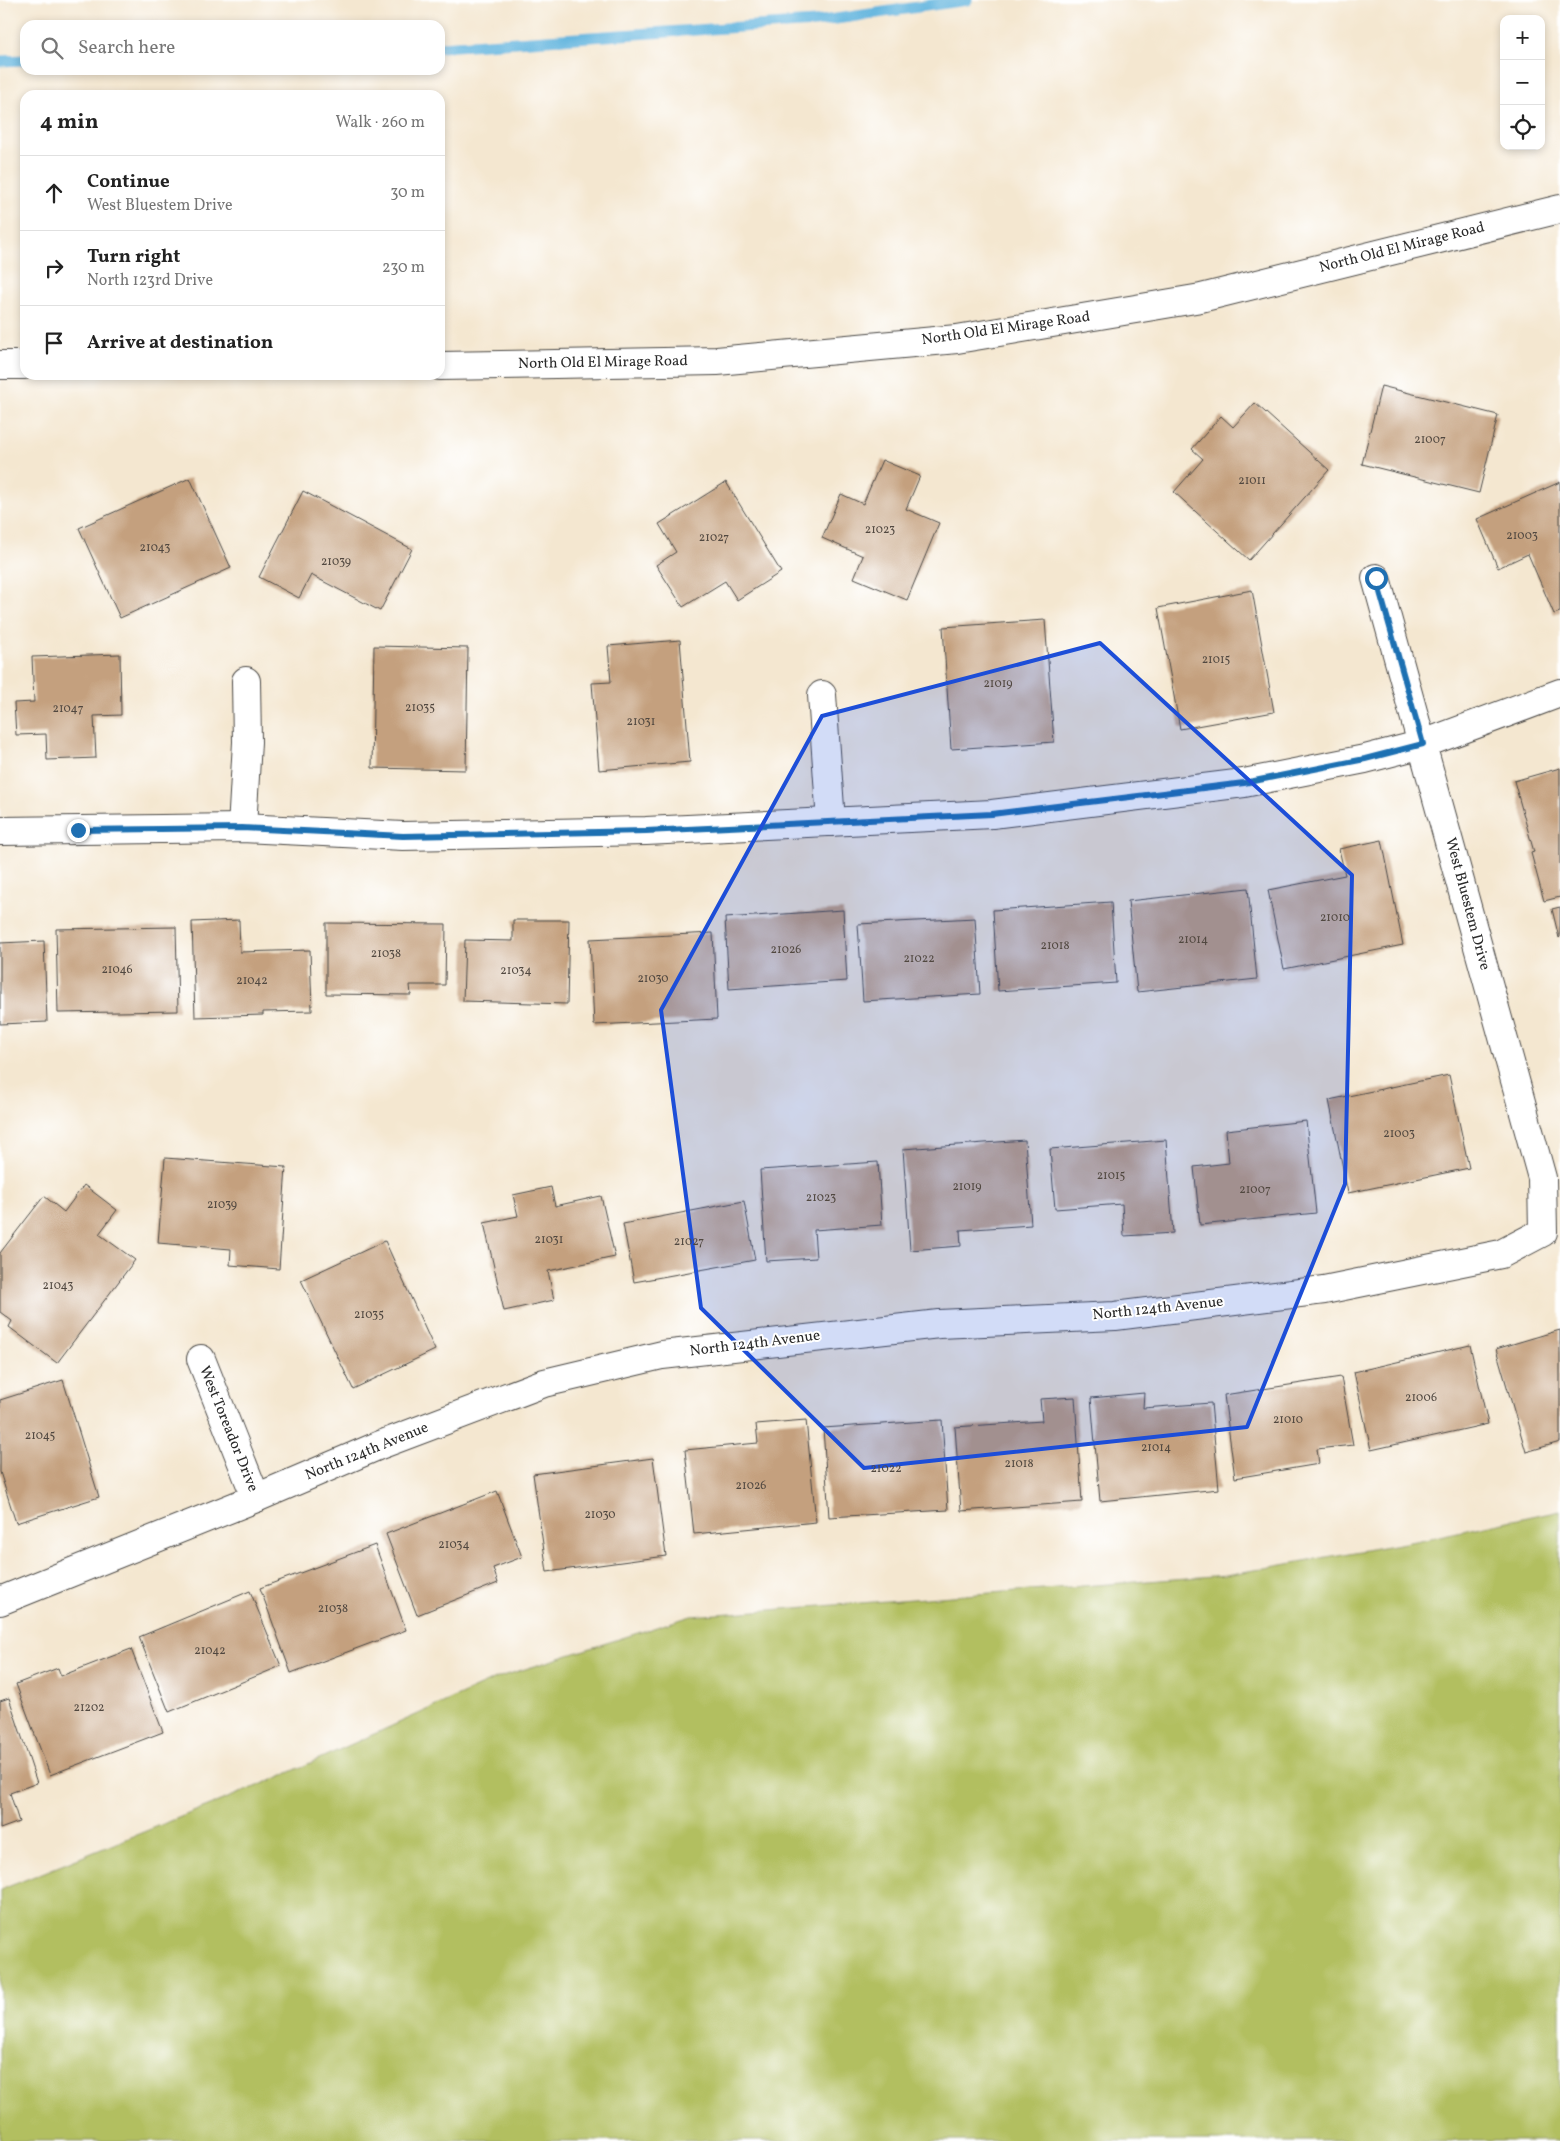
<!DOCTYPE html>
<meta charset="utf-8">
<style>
:root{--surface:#fff;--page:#f2f2f2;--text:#222;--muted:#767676;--line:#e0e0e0}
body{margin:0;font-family:Vollkorn,serif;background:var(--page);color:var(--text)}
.controls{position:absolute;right:15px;top:15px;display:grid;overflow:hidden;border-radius:10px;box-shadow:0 2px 8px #0003}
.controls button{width:45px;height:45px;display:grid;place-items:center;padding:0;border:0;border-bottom:1px solid var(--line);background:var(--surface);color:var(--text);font:25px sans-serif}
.stop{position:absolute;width:15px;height:15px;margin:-11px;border:4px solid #1f6fb2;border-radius:50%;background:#fff}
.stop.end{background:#1f6fb2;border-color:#fff;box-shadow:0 1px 5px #0008}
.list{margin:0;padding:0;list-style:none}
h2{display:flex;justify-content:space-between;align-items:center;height:65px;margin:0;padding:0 20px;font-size:21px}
h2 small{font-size:16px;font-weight:400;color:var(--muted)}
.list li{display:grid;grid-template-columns:32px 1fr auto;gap:15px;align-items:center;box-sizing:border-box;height:75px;padding:0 20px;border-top:1px solid var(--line)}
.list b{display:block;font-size:19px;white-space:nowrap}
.list p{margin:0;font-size:16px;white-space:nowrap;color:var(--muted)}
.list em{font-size:16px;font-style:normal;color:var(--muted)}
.icon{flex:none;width:28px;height:28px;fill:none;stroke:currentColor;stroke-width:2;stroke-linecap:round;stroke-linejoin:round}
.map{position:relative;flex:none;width:1560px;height:2141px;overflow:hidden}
.search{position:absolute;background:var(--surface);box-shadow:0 2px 8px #0003;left:20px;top:20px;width:425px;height:55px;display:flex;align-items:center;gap:12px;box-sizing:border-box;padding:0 18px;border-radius:15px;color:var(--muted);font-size:19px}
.panel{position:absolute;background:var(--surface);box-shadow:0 2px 8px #0003;left:20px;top:90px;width:425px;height:290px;border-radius:15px}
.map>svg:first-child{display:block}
</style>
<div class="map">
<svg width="1560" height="2141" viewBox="0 0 1560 2141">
<rect width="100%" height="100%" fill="#fff"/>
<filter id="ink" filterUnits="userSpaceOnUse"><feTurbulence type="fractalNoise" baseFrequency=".02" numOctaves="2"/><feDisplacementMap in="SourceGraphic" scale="10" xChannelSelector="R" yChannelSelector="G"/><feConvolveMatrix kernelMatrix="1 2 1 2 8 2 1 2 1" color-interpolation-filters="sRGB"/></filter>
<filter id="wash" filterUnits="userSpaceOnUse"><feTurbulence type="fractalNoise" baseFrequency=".0096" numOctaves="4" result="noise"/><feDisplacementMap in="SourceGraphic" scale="20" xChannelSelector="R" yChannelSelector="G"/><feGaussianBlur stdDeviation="1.12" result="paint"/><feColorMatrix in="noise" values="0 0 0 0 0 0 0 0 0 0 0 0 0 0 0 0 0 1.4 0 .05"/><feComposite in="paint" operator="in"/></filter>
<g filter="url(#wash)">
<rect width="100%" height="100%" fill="#f4e7d0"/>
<!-- green -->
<path fill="#b2bf61" stroke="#6e7546" d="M1560,1510V2141H0V1890L277,1778L500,1677L691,1616L1226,1575L1416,1541Z"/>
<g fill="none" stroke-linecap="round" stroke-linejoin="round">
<!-- stream -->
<g stroke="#63b5de" stroke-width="11">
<path d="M440,47L815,22L967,0"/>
<path d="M0,61L25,60"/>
</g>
</g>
<g id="blocks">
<!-- building -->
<g fill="#c4a07e">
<path d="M1381,386L1498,415L1479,493L1362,464Z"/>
<path d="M1255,403L1329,470L1249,560L1174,492L1203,459L1192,449L1221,416L1233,427Z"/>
<path d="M882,460L920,476L906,509L939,523L907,600L854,578L863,556L822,538L841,494L863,504Z"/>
<path d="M190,478L231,568L120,618L79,528Z"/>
<path d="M726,482L781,572L737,600L725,581L683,607L656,565L676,552L659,524Z"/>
<path d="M1560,482V612L1554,614L1528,554L1498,568L1477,519Z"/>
<path d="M303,491L412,549L380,611L311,575L299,598L259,577Z"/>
<path d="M1252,590L1274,712L1180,729L1158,608Z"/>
<path d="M1045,620L1054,742L951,749L943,627Z"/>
<path d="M680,640L690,762L599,770L592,683L611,682L608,646Z"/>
<path d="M374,646L468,648L466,770L372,768Z"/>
<path d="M120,654L121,715L94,716L96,758L47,760L46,734L16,735L14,703L34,702L32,657Z"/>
<path d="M1560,768V897L1544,901L1531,853L1534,852L1514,781Z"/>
<path d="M1382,840L1403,945L1284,969L1268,890L1345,875L1339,849Z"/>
<path d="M1248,888L1257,979L1137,992L1128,901Z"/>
<path d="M1111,902L1116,983L998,991L993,910Z"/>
<path d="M1560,907V937L1559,938L1552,909Z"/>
<path d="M843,910L847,981L729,989L725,918Z"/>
<path d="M975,918L980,994L863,1001L858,924Z"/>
<path d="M239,920L240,952L310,950L312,1011L263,1012V1015L195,1017L192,922Z"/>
<path d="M513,920H569L567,1004L463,1001L465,940L513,941Z"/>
<path d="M326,923L446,924L445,985H410L411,995L326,994Z"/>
<path d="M176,927L178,1011L58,1013L56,929Z"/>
<path d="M713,933L717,1019L594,1025L590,939Z"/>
<path d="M44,941L47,1022L0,1024V943Z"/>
<path d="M1449,1075L1469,1168L1348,1193L1329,1100Z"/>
<path d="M1306,1121L1316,1213L1200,1225L1194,1167L1229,1163L1226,1130Z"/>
<path d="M1025,1140L1031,1225L960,1230L961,1246L910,1250L903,1149Z"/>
<path d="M1166,1140L1173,1233L1124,1236L1122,1204L1055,1209L1050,1149Z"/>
<path d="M165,1158L286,1167L279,1269L230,1265L231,1249L158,1243Z"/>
<path d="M878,1162L882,1225L814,1230L816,1258L766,1261L760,1170Z"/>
<path d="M84,1185L117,1210L99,1234L135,1260L57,1363L9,1327L12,1321L0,1312V1253L44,1196L64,1212Z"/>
<path d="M551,1187L555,1206L601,1196L615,1257L548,1271L554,1300L504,1311L484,1223L518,1216L513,1195Z"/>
<path d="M744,1201L755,1260L634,1282L623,1224Z"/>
<path d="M385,1241L435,1350L353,1389L301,1280Z"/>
<path d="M1560,1330V1442L1526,1452L1496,1349Z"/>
<path d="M1470,1345L1488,1424L1371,1450L1354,1372Z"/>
<path d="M1341,1377L1353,1445L1317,1449L1319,1464L1235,1478L1224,1395Z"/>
<path d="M63,1380L99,1497L16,1523L0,1472V1400Z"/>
<path d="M1144,1393L1143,1408L1211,1403L1219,1489L1100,1501L1091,1398Z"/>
<path d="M1075,1397L1082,1502L961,1511L955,1427L1042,1421L1040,1399Z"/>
<path d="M806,1420L816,1522L694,1534L685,1450L758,1443L756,1424Z"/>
<path d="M942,1420L948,1510L829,1517L823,1428Z"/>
<path d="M653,1458L666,1556L547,1572L533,1474Z"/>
<path d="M497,1491L522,1557L493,1568L498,1583L417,1615L386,1534Z"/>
<path d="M375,1545L406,1630L291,1673L260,1588Z"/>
<path d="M250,1591L281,1666L169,1712L139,1637Z"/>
<path d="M131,1649L163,1732L50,1775L16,1684L58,1668L61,1676Z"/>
<path d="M9,1698L37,1783L10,1793L19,1822L0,1829V1701Z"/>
</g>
</g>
</g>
<g filter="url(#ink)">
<use href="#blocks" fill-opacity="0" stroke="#494744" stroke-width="1"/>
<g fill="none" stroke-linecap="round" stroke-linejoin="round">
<defs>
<g id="minor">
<path d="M0,365H25"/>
<path d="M440,366L717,361L957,339L1201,298L1560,209"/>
<path d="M822,695L831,822"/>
<path d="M242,828L247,742L246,681"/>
<path d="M0,831L242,828L403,836L646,831L992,814L1244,783L1365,759L1423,744L1560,693"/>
<path d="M201,1359L256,1498"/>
<path d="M0,1601L256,1498L380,1445L544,1383L662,1355L939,1324L1115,1316L1324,1290L1501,1254L1543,1232L1542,1178L1376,578"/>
</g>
</defs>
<!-- minor casing -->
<use href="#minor" stroke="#494744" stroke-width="30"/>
<!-- minor -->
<use href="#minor" stroke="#fff" stroke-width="28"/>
</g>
</g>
<g fill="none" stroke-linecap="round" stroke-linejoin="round" filter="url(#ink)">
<!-- route -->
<path stroke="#1f6fb2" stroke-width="6" d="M78,830L242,828L403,836L646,831L992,814L1244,783L1365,759L1423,744L1376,578"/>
</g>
<!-- marked area -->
<path fill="#1d4ed8" fill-opacity="0.2" stroke="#1d4ed8" stroke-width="4" stroke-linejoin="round" d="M1100,643L1352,875L1345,1184L1247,1427L864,1468L701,1308L661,1010L822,716Z"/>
<g text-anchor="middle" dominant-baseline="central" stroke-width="4" stroke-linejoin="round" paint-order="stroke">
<!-- number labels -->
<g font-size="12" fill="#514840">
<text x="1430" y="440">21007</text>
<text x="1252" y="481">21011</text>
<text x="880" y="530">21023</text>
<text x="1522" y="536">21003</text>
<text x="714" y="538">21027</text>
<text x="155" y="548">21043</text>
<text x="336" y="562">21039</text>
<text x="1216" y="660">21015</text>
<text x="998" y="684">21019</text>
<text x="420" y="708">21035</text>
<text x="68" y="709">21047</text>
<text x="641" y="722">21031</text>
<text x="1335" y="918">21010</text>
<text x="1193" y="940">21014</text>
<text x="1055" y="946">21018</text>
<text x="786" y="950">21026</text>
<text x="386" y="954">21038</text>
<text x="919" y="959">21022</text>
<text x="117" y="970">21046</text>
<text x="516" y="971">21034</text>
<text x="653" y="979">21030</text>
<text x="252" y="981">21042</text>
<text x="1399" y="1134">21003</text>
<text x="1111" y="1176">21015</text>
<text x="967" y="1187">21019</text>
<text x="1255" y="1190">21007</text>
<text x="821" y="1198">21023</text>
<text x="222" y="1205">21039</text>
<text x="549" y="1240">21031</text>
<text x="689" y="1242">21027</text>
<text x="58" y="1286">21043</text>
<text x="369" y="1315">21035</text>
<text x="1421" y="1398">21006</text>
<text x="1288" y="1420">21010</text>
<text x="40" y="1436">21045</text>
<text x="1156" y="1448">21014</text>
<text x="1019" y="1464">21018</text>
<text x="886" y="1469">21022</text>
<text x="751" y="1486">21026</text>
<text x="600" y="1515">21030</text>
<text x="454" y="1545">21034</text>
<text x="333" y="1609">21038</text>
<text x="210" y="1651">21042</text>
<text x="89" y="1708">21202</text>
</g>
<!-- street labels -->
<g font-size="15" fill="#2b2b2b" stroke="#fff">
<text transform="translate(1402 248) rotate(-14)">North Old El Mirage Road</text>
<text transform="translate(1006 329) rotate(-8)">North Old El Mirage Road</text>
<text transform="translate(603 363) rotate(-1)">North Old El Mirage Road</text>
<text transform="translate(1467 904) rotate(75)">West Bluestem Drive</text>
<text transform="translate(1158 1309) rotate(-6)">North 124th Avenue</text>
<text transform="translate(755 1344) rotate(-7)">North 124th Avenue</text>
<text transform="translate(228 1429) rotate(68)">West Toreador Drive</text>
<text transform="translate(367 1452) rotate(-22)">North 124th Avenue</text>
</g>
</g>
</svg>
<div class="controls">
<button>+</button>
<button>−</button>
<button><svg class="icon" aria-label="locate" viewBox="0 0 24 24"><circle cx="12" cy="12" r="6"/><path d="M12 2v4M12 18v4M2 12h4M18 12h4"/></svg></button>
</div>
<div class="stop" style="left:1376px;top:578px"></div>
<div class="stop end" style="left:78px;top:830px"></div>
<div class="search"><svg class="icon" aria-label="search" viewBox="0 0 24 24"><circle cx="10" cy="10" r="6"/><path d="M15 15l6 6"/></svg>Search here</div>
<section class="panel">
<h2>4 min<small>Walk · 260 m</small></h2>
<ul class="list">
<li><svg class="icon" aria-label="ahead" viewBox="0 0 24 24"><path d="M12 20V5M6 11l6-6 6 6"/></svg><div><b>Continue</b><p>West Bluestem Drive</p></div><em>30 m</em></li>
<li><svg class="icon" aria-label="right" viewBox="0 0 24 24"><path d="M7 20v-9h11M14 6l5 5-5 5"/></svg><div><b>Turn right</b><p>North 123rd Drive</p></div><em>230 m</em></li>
<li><svg class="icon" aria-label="arrive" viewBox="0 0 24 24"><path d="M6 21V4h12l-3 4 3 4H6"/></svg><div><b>Arrive at destination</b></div></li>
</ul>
</section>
</div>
